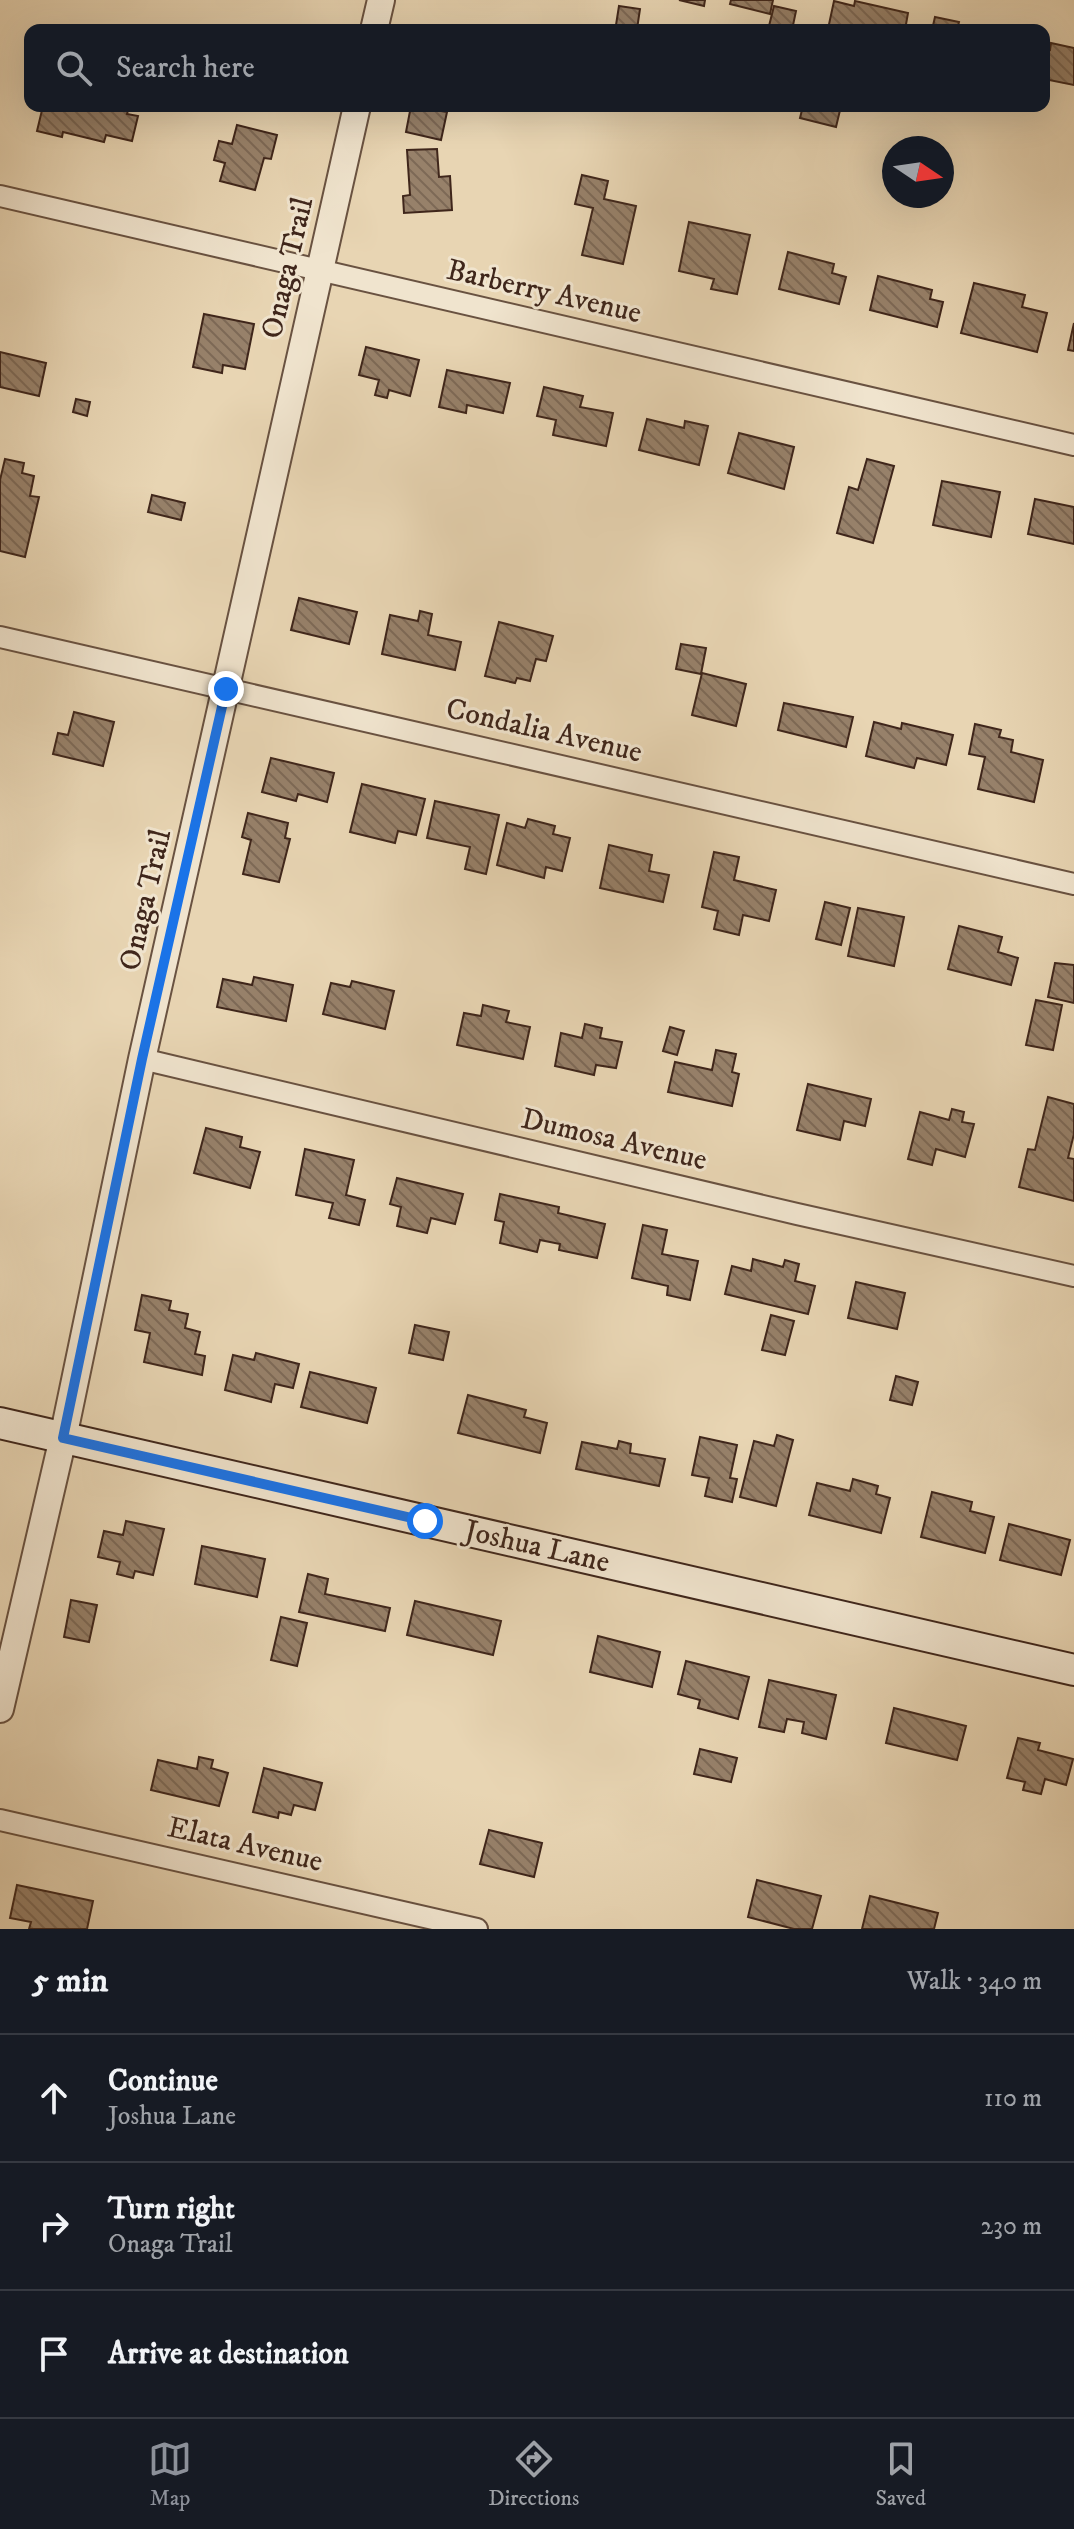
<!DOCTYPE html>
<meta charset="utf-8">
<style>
:root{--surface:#171b24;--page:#20242c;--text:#f1f3f6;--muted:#9ea1a6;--line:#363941;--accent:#8c9099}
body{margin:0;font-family:"IM FELL DW Pica",serif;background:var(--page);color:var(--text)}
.compass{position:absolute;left:882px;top:136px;width:72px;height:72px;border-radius:50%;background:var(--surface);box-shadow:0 8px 32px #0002;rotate:103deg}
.stop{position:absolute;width:24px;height:24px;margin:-18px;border:6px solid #1a73e8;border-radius:50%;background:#fff}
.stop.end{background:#1a73e8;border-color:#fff;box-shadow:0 2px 8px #0008}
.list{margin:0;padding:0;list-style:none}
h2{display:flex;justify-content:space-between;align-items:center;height:104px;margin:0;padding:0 32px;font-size:34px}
h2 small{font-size:26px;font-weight:400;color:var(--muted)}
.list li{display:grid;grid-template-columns:52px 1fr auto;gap:24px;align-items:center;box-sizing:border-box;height:128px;padding:0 32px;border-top:2px solid var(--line)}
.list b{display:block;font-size:30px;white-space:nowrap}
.list p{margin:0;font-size:26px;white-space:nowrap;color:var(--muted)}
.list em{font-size:26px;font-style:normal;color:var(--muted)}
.icon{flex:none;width:44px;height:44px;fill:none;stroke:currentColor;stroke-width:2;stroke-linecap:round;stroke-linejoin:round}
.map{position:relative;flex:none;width:1074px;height:1929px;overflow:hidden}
.search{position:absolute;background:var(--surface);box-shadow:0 8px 32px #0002;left:24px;right:24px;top:24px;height:88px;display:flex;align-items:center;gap:20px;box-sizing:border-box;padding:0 28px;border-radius:16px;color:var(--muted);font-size:30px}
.sheet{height:488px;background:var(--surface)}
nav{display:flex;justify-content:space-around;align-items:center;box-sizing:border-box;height:112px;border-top:2px solid var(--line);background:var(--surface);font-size:22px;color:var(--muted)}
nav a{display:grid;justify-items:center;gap:4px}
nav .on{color:var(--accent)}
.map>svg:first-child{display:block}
</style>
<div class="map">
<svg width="1074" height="1929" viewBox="0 0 1074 1929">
<defs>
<pattern id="building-back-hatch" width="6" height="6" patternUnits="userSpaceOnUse" patternTransform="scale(2)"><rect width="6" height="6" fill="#97816a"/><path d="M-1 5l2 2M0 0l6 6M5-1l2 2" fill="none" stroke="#7d6956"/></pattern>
</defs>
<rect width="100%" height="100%" fill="#e8d5b3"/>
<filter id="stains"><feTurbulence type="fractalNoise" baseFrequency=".0025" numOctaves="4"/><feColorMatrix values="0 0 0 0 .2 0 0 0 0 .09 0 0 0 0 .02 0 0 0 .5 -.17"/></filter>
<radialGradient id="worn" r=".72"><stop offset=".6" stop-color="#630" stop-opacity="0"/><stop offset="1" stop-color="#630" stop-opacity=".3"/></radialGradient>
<!-- building -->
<g fill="url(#building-back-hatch)" stroke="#3f261b" stroke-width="2">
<path d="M679,0H705L704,6Z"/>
<path d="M731,0H773L770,14L730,4Z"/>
<path d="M834,1L854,6L855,1L908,13L905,30L828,29Z"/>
<path d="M619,6L640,9L637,29L616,25Z"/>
<path d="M774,6L796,11L792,30H768Z"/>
<path d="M935,17L959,22L957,30H932Z"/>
<path d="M1051,43L1074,48V85L1044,79V48L1050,50Z"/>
<path d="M43,106H129L127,114L138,116L132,141L106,135L104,142L63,132L62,137L37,131Z"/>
<path d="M411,106L447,112L441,140L406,132Z"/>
<path d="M803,106H841L836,127L800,118Z"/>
<path d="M237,125L277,135L271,159L264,158L255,190L220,181L225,163L214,160L219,141L232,144Z"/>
<path d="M437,149L439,177L450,176L452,210L404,213L403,196L410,195L407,150Z"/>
<path d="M582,175L608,181L604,199L636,206L623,264L582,255L593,208L575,204Z"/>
<path d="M689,222L750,235L737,294L711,289L714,279L679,271Z"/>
<path d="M788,252L834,264L832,273L846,277L839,304L779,289Z"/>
<path d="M878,276L932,290L930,299L943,302L937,327L870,310Z"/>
<path d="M974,283L1025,295L1022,307L1047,313L1037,352L961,333Z"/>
<path d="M204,314L254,324L245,369L223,365L222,373L193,367Z"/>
<path d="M1074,323V351L1068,350Z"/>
<path d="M366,347L419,360L410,396L389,390L387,398L375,395L379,380L359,375Z"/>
<path d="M0,352L46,363L39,396L0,387Z"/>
<path d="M447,370L510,383L503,413L467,405L466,413L439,407Z"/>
<path d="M544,387L583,396L580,407L613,413L606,446L553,435L556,420L537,416Z"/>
<path d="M76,399L90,402L87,416L73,412Z"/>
<path d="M647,419L684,428L685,421L708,426L699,465L639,450Z"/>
<path d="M739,433L794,447L784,489L728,473Z"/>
<path d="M5,459L24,463L22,473L34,476L30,496L39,497L25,557L0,551V480Z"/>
<path d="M867,459L894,466L873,543L837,533L849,487L858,490Z"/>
<path d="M942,481L1000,492L991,537L933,525Z"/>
<path d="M152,495L185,503L181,520L148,512Z"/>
<path d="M1035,499L1074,507V544L1028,534Z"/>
<path d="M299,598L357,612L349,644L291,630Z"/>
<path d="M420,611L432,614L428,635L461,642L455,670L382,654L390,615L418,621Z"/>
<path d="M499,622L553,636L546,661L536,659L530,681L517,678L515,683L485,676Z"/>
<path d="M681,644L706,648L701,674L676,669Z"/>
<path d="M702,673L746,684L736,726L692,715Z"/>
<path d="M784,703L853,717L846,747L778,730Z"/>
<path d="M74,712L114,722L103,766L53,754L58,733L68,735Z"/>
<path d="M874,722L901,729L902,723L953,735L946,765L917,758L914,768L866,756Z"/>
<path d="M975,724L1001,730L999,737L1013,740L1011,752L1043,760L1034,802L978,789L985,757L969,754Z"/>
<path d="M271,758L334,773L327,802L298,794L296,801L262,792Z"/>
<path d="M362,784L425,799L416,835L398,831L395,843L350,832Z"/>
<path d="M435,801L499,815L486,874L465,869L470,847L427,838Z"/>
<path d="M248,813L288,823L285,838L290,839L279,882L243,874L251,840L242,837Z"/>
<path d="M528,819L555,826L553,834L570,838L562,871L546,867L544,878L497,865L507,823L525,828Z"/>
<path d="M609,845L652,855L649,871L669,875L663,902L600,888Z"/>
<path d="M714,852L739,857L734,880L776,890L769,921L743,915L739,935L714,929L718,911L702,907Z"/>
<path d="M825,902L850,908L841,945L816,939Z"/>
<path d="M858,908L904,917L894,966L848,956Z"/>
<path d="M959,926L1002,937L998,952L1018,958L1011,985L948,969Z"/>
<path d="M1055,963L1074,965V1003L1048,997Z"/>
<path d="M254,977L293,985L286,1021L217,1007L223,979L252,985Z"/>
<path d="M352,981L394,991L385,1029L323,1014L331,983L350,987Z"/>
<path d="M1036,1000L1062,1005L1053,1050L1026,1045Z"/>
<path d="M483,1005L509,1011L506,1022L530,1027L523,1059L457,1045L464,1013L481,1016Z"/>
<path d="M585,1024L602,1028L600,1038L622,1042L616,1068L596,1065L594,1075L555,1066L561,1033L582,1038Z"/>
<path d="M670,1027L684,1031L677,1055L663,1051Z"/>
<path d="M716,1050L736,1054L732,1072L739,1074L732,1106L668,1092L675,1062L712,1070Z"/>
<path d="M808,1084L871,1099L865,1126L844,1121L840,1140L797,1130Z"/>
<path d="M1048,1097L1074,1104V1134L1068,1158L1074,1159V1201L1019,1187L1028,1149L1035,1150Z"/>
<path d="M952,1109L964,1112L962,1122L974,1124L965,1157L936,1149L932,1165L908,1159L920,1112L949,1120Z"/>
<path d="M206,1128L242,1137L240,1147L260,1152L250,1188L194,1173Z"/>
<path d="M305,1149L354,1160L346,1195L365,1200L359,1225L329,1218L333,1203L296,1195Z"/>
<path d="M397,1178L463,1194L455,1224L431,1218L427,1233L397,1226L401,1207L390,1204Z"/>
<path d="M500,1194L559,1207L558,1213L605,1224L597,1258L559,1250L560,1244L540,1240L537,1252L500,1243L504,1222L495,1220Z"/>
<path d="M643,1225L667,1230L662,1254L698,1261L690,1300L667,1295L668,1286L632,1278Z"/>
<path d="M753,1259L783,1267L785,1260L799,1264L795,1281L815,1286L808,1314L725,1294L732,1266L751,1271Z"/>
<path d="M856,1282L905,1293L897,1329L848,1318Z"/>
<path d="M142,1295L171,1301L169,1310L188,1314L185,1328L200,1332L195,1354L205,1356L202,1375L144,1362L150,1333L135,1330Z"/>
<path d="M771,1315L794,1321L785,1355L762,1350Z"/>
<path d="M415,1325L449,1332L443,1360L409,1353Z"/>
<path d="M256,1353L299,1364L293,1388L275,1384L271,1402L225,1390L233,1355L254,1360Z"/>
<path d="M310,1372L376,1388L367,1423L301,1407Z"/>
<path d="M896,1376L918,1382L912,1405L890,1400Z"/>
<path d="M468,1395L526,1410L524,1417L547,1423L540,1453L458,1433Z"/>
<path d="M777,1435L793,1440L776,1506L740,1497L754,1441L774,1446Z"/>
<path d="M700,1437L737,1445L730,1478L737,1479L732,1502L705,1496L709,1478L692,1475Z"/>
<path d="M619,1441L631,1444L630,1453L665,1459L659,1486L576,1469L582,1442L617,1449Z"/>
<path d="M853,1479L878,1486L876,1494L890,1498L881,1533L809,1515L817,1483L850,1491Z"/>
<path d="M932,1492L972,1502L970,1511L994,1517L985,1553L921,1537Z"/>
<path d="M126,1521L164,1529L153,1575L135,1571L133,1578L117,1574L120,1562L98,1557L104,1531L123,1535Z"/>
<path d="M1009,1524L1070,1540L1061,1575L1000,1560Z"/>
<path d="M202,1546L265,1559L257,1597L195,1584Z"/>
<path d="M308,1574L328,1579L325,1594L390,1608L385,1631L299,1612Z"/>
<path d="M71,1600L97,1605L89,1642L64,1637Z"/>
<path d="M415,1601L501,1621L493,1655L407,1635Z"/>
<path d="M281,1617L307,1623L297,1666L271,1660Z"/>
<path d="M598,1636L660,1652L652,1687L590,1672Z"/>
<path d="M686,1661L749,1677L738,1719L698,1708L700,1700L678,1694Z"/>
<path d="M769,1680L836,1695L826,1739L802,1733L804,1722L787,1719L784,1732L759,1727Z"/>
<path d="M894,1708L966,1726L957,1760L886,1743Z"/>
<path d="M1018,1738L1040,1743L1038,1750L1073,1759L1066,1785L1045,1779L1041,1794L1023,1790L1025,1782L1007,1778Z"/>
<path d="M700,1749L737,1758L731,1782L694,1774Z"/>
<path d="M199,1757L213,1760L211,1768L228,1773L219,1806L151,1790L158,1760L197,1769Z"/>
<path d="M264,1768L322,1783L315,1810L294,1805L291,1815L279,1812L278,1818L253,1812Z"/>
<path d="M489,1830L542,1843L534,1877L480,1864Z"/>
<path d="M757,1880L821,1896L812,1929H794L748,1917Z"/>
<path d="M17,1885L93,1901L87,1929H29L31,1922L10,1918Z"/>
<path d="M870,1896L938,1913L934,1929H862Z"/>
</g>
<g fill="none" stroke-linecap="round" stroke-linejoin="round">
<defs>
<g id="minor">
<path d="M0,196L1074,445"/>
<path d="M0,637L1074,884"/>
<path d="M142,1059L797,1214L1074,1276"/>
<path d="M0,1820L477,1929"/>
</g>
<g id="tertiary">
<path d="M374,30L381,0"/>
<path d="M0,1709L63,1438L142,1059L357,106"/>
</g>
<path id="secondary" d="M0,1423L1074,1670"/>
</defs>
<!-- minor casing -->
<use href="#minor" stroke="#695241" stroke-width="24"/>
<!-- tertiary casing -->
<use href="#tertiary" stroke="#695241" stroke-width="30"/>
<!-- secondary casing -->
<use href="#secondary" stroke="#3f261b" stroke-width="34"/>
<!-- minor -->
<use href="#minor" stroke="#f0e4ce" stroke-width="20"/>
<!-- tertiary -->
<use href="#tertiary" stroke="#f0e4ce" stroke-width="26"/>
<!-- secondary -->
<use href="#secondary" stroke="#f0e4ce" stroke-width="30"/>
</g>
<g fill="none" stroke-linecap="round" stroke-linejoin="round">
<!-- route -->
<path stroke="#1a73e8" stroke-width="10" d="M226,689L142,1059L63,1438L425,1521"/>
</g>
<g text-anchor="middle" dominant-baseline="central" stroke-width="6" stroke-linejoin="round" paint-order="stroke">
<!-- street labels -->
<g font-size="30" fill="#3f261b" stroke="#f0e4ce">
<text transform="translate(288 268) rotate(-77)">Onaga Trail</text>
<text transform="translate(544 292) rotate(13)">Barberry Avenue</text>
<text transform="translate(544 731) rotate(13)">Condalia Avenue</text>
<text transform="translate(146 900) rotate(-77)">Onaga Trail</text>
<text transform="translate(614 1140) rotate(13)">Dumosa Avenue</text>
<text transform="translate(537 1547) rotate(13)">Joshua Lane</text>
<text transform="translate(245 1845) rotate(13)">Elata Avenue</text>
</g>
</g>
<rect width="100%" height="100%" filter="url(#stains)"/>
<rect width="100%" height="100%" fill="url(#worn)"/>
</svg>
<svg class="compass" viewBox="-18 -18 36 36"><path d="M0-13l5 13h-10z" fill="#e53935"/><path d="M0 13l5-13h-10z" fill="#9ea1a6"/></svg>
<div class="stop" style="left:425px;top:1521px"></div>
<div class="stop end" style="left:226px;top:689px"></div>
<div class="search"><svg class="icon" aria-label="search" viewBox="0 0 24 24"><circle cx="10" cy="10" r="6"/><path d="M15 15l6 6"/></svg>Search here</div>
</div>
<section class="sheet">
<h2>5 min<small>Walk · 340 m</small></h2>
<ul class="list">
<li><svg class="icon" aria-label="ahead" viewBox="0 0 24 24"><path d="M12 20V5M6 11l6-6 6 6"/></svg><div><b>Continue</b><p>Joshua Lane</p></div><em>110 m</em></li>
<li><svg class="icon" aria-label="right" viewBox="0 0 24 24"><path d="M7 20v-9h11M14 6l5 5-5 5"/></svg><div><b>Turn right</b><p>Onaga Trail</p></div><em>230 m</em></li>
<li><svg class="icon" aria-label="arrive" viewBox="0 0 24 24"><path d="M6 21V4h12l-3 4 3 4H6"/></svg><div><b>Arrive at destination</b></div></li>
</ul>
</section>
<nav>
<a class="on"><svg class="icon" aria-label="map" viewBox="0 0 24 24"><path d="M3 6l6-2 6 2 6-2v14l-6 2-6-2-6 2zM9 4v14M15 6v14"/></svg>Map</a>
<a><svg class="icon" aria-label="directions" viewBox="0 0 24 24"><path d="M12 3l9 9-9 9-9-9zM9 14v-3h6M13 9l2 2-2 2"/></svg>Directions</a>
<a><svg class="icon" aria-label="saved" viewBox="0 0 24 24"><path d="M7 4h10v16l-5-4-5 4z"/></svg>Saved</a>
</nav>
